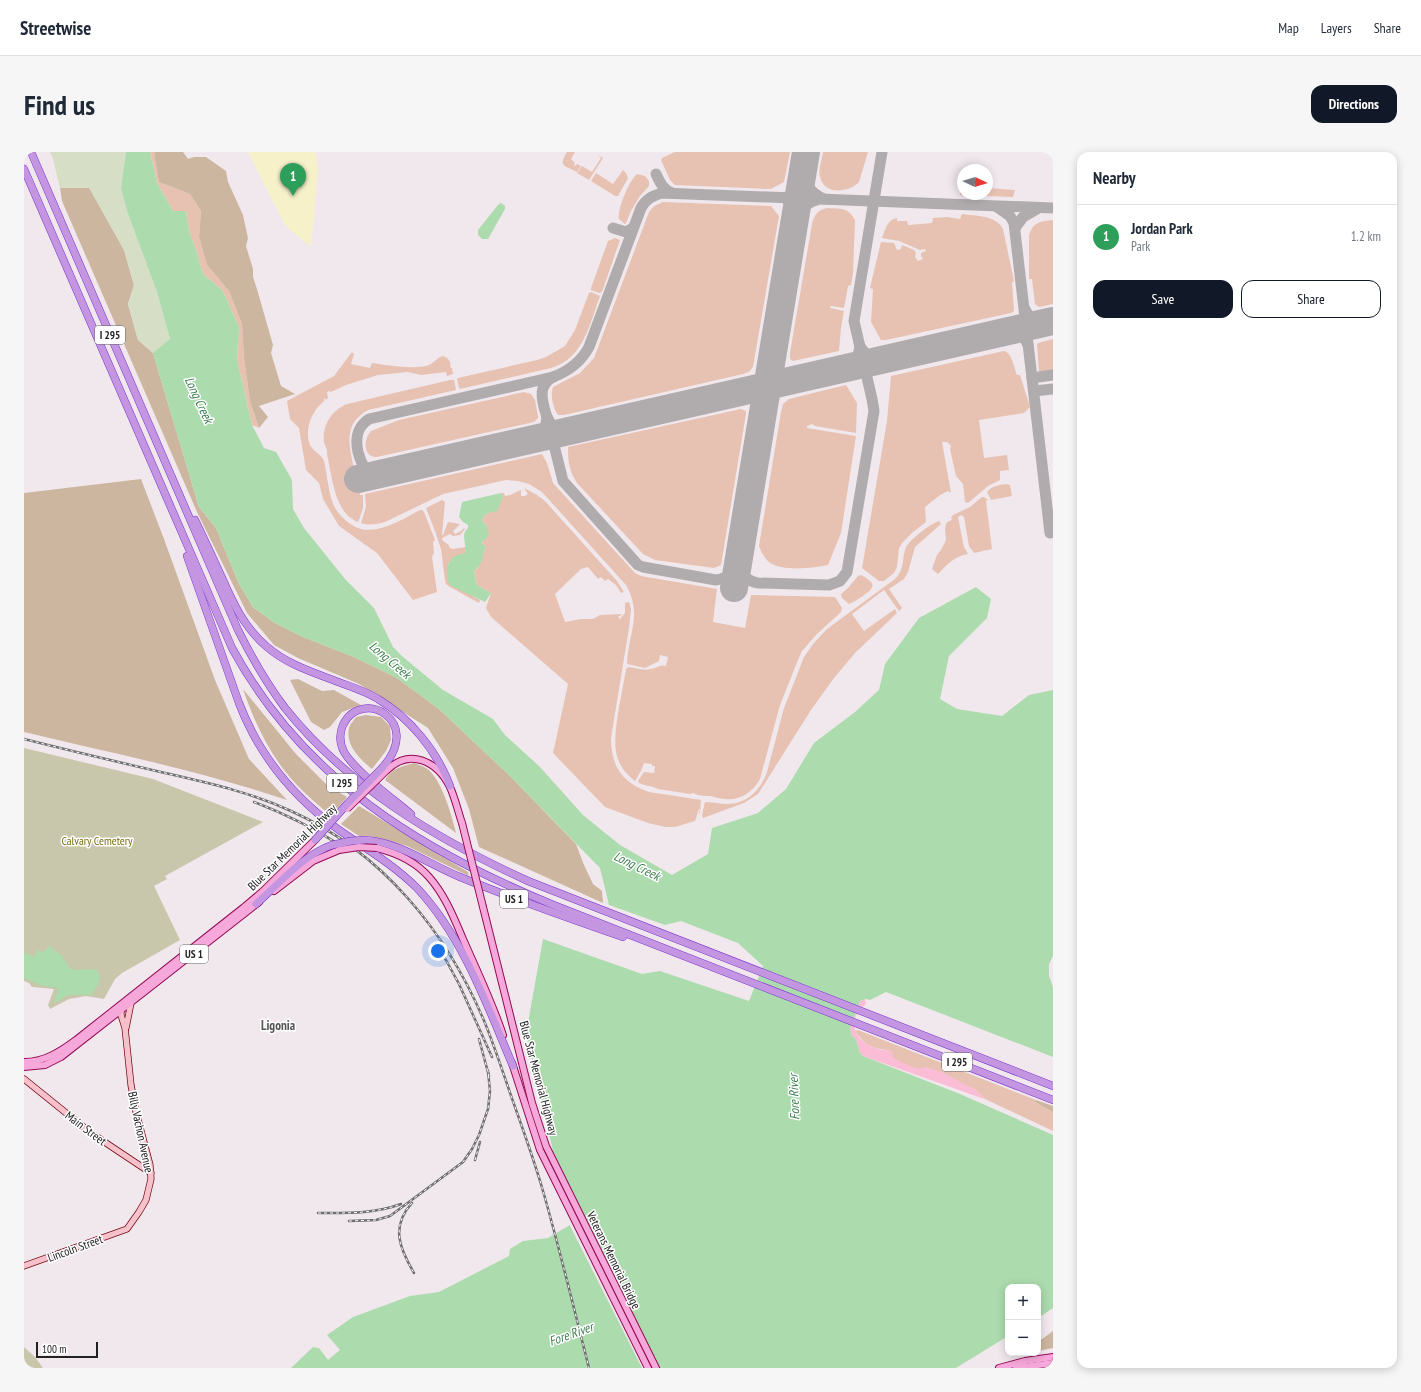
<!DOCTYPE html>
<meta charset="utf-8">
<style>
:root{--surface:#fff;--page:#f6f6f7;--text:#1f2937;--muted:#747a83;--line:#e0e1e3;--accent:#111827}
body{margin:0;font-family:"PT Sans Narrow",sans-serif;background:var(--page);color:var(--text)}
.controls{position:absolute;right:12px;bottom:12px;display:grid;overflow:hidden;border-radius:8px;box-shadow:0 2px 10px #0003}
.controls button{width:36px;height:36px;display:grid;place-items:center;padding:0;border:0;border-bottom:1px solid var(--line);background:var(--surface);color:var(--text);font:20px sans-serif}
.compass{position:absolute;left:933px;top:12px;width:36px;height:36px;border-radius:50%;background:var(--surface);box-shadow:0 2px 10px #0003;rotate:94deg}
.scale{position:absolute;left:12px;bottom:10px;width:62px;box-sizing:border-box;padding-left:4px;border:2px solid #212121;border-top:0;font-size:11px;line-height:14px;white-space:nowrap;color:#212121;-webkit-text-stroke:3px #fff;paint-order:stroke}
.you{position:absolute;left:414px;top:799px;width:14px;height:14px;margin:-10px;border:3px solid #fff;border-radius:50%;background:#1a73e8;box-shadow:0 0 0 6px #1a73e833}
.badge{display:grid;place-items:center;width:26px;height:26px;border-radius:50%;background:var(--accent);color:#fff;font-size:13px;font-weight:700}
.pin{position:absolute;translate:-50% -33px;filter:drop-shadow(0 1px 2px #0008)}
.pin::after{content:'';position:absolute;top:21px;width:14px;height:12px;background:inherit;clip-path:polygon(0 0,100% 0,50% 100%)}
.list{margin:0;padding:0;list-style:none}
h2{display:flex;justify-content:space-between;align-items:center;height:52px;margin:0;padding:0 16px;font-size:17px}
h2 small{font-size:13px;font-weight:400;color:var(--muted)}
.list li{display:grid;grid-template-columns:26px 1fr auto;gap:12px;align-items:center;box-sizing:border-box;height:64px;padding:0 16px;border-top:1px solid var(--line)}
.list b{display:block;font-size:15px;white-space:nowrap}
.list p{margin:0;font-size:13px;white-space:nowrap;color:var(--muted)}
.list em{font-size:13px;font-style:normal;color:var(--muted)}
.actions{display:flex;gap:8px;padding:12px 16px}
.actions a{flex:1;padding:9px 0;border:1px solid var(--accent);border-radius:12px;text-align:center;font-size:14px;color:var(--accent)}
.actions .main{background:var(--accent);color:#fff}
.map{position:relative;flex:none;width:1029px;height:1216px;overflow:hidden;border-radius:12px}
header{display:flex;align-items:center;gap:24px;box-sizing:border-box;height:56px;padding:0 20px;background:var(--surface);border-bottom:1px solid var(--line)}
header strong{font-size:19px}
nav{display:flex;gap:22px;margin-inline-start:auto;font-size:14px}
.intro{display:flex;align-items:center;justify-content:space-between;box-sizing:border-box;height:96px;padding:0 24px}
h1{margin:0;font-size:28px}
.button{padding:10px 18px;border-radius:12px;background:var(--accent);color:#fff;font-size:14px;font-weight:700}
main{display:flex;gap:24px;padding:0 24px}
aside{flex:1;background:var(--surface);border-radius:12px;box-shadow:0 2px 10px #0003}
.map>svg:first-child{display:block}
</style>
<header>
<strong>Streetwise</strong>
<nav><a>Map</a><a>Layers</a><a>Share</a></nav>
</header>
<div class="intro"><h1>Find us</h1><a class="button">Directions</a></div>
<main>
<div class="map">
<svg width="1029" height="1216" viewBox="0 0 1029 1216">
<rect width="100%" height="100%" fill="#f1e8ed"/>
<!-- grass -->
<g fill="#e7c2b2">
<path d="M126,0H131V8L135,30L166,42L177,59L175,85L183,113L205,139L218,172L220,206L226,249L235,276L228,273L213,208L215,175L199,139L179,122L172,98L165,79L162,59H149L133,31Z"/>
<path d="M543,0H551L547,7L551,11L550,13L551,14L553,12L557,14L553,20C540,13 534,15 543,0Z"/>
<path d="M651,0H766L760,30L747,37L651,33L646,28L637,8L638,6Z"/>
<path d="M799,0H844L835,30C825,41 800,43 796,25C794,18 798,7 799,0Z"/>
<path d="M574,3L579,6L565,28L553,21L558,14L568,20L577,6Z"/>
<path d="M599,18L602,21L604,26L594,44H591L567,29L572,21L589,32Z"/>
<path d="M613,22L621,24L625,29V34L616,44L607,59L602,71L601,72L595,67C593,57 605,29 613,22Z"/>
<path d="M939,36V42H963V36L991,38L989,45L936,43L937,38Z"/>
<path d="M639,50L747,54L755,64L729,215L725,220L719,222L540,263H534C529,256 526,243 529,235L556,221L570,206L625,60L630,54Z"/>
<path d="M803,56C817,57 824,55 831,68L829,121L827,133L824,134L820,156L807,154L806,156L820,159L817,176L815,199L769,209L766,207V201L788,72C790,63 794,58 803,56Z"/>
<path d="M938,62C952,64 972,63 979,77L990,129L988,130L990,159L987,161L862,188H857L847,170L849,137L846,136L857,90L870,91L873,98L877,97L878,93L890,98L892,101L891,105L894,109L899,107L897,104V101L902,99L901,97L896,98L875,89L858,86C861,78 863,68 873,66V69H883L884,73L908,71L909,66L923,65L936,67Z"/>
<path d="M1029,68V152L1015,155L1011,152L1008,127H1005V83C1009,70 1017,69 1029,68Z"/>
<path d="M591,86L596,88L578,140L575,141L567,138V136L584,89Z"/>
<path d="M567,140L576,144C566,172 559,207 527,216L436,237L435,236L433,227L434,226L513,208L522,205L541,194L551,178L565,141Z"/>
<path d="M1029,187V219L1015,221L1013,192L1014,191Z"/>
<path d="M980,199C988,201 990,215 993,223H996L1006,255L1000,261L955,268L960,306L983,303L985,318L976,319V328L964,334L944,351L941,350L939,332L932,324L926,297L927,294L923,290H918L927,341L924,339L916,343L901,355L902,370L889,380L879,390L875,396L873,415L870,421L860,429H855L838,416L863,269L867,224Z"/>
<path d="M328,200L330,202L327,212L346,216L348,211C361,213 393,218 405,213C410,211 413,206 418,204C424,205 428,210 426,215L428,216L429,222L423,224L422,220L397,223L384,220L354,223L322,233L307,240L304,239L303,241L304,246L302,248L300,246V249C296,253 292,256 290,261C284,269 281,288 288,296C292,301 298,303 300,309C303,322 304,336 308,349C311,358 317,365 325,371C347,388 375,369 396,358H398L400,360L411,388L409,390L410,401L408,405L413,440L389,448L353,401L315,374L299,347L295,331L282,318L275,276L266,267L263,249L310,224Z"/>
<path d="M426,228H430L432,238L344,258C321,271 324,289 329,312C332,322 334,332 336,343H339V356L335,368L334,370C310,361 308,324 303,302C304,298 301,295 300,290C298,273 308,258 323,252Z"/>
<path d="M822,233L833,251L832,281L791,274L788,272L783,274V276L832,284L817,381L804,413C789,416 758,420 745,410C740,406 737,399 735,394L757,260L759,252L765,247Z"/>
<path d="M500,240L507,242L511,248L514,264V266L510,270L353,305C339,306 339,287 347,279L375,268Z"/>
<path d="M717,257L722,259V262L697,413L690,416L631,408L619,402L553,331C545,319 544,309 544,295Z"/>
<path d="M518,302L523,311L529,331L611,421L617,424L693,437L689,470L721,476L727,443L811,445L818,456L817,460L792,483L778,499L774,508L756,553L736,627C729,640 716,649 700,647C695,647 689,644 685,644C679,644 675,644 669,641L666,642L634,637C629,634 621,634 615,631L614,629L620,620L630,621L631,614H628V612L620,611L617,619L611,629C602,622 596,615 593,604C587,585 599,538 602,517L604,515C612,516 620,519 627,517C633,516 636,512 642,514L644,505L636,503L635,509L621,516L603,512C604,481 619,463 602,433L518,340L505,332L494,329L482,328L419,342L361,370C353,372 346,374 337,371L342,355L341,342Z"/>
<path d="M982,332L986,333L988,344L967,348L963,340C968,334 975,333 982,332Z"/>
<path d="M500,336L513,343L520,348L593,429L600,440L597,441L592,433L584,427L581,429L577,425L574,427L564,415L557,417L531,442L541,470L557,467H569L576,463L599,462L594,465L596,467L601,461V451L605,450L607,457L605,476L587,586C587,614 598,631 625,640L677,648L676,661L675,662L676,657H675L671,669L651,675H641L624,671L581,655L529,601L544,532L467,465L462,456L467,441L453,433L450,419L454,416L462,395L458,392L463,374L458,369L459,365L464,361L479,345L477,341H480L481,344C489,343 491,340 497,338V344H501L504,342Z"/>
<path d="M958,345H960L964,348L962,349L968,397L950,401L945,394L940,365L937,363L934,365L940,395L944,402C929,405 924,412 914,422L908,417L913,403L917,398L922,388L921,376L923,370L928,368L927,366L929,363L946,355Z"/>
<path d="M418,348L421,350L418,383H419L424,370L436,372L429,379L431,382L437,379L440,376L441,377L436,383L429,384L426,382L418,386L419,389L425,393V395L428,397L442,395L441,401L430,405L424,412L450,445L456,448L455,451L426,435L422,432L421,429L417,397L411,379L402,356Z"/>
<path d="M915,369L917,372L891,395L884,420L880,427L865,437L878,456L875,459L860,438L828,462L840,479L871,457L873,461L831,501L810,526L787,558L734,642L720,651L679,666L678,663L681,650C688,650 696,652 703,652C723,652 737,638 743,620L760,556L780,505L789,492L803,477L871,427C880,418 878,409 881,398C883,389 906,372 915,369Z"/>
<path d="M837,423C852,431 852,435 839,444C834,447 830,450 825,452L818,446L817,442L824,436L834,424Z"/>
<path d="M834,878L1012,948L1011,950L1029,960V979L963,948L950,937L907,917C899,914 901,917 894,917C886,916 876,910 868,906V901L864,898H861C844,894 842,894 831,879Z"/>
</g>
<!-- forest -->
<g fill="#cdb6a0">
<path d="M131,0H159L164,7L170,5H182L202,19L204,30L219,63L224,86L222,94L229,117V125L233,137L249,193L247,201L257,234L271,242L235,254L244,265L235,276L226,249L220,206L218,172L205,139L183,113L175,85L177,59L166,42L135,30L131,8Z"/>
<path d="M65,35L100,98L110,133L104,152L114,188L129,201L175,355L192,376L215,432L229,455L251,471L279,485L330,505L373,526L415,557L486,624L552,692L560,713L569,732L578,739L579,751L455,695L445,657L429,616L404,576L335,532L274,506L250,493L223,461L173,360L38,49L36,36Z"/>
<path d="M117,327L140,387L191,528L225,607L263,648C177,619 88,601 0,580V341Z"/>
<path d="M274,527L298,539L310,538L337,553L318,560L306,575L300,578L287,570L266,528Z"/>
<path d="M219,537L272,602L304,634L323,645L307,664C296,654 283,644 273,633C247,606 231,572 219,537Z"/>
<path d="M342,563L357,565L366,574L367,588L362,599L348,617C336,607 321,593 325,576C326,572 330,568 332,565Z"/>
<path d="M390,611C394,613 399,614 402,616C417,625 428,664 432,681L361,628C367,617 378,614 390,611Z"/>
<path d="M335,654L444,720L445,724L383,694L346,684H335L317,672Z"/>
<path d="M1012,948L1029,954V960L1011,950Z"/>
<path d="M1029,1179V1196L1014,1199V1190Z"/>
</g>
<!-- wetland -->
<path fill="#d6dec6" d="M26,0H102L97,36L103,59L133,140L146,187L279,485L251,471L229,455L215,432L192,376L175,355L129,201L114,188L104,152L110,133L100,98L65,36H36L29,7Z"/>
<!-- sand -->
<path fill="#fbbdd6" d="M841,847L842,852C822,866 829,890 852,896C856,897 859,899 864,898L868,901L869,906L888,915L895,917L901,915L920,921L950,937L963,948L839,904L836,901L832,887L828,884L826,876L836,849Z"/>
<!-- cemetery -->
<g fill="#c8c6ab">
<path d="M0,596L129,627L239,670L141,724L143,727L130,734L156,788L98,821L91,827L80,847L62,844L45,847L26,857L24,853L30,837L8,835L5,831L0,829Z"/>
<path d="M0,1195L11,1205L19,1216H0Z"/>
</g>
<!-- park -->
<path fill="#f7f1ca" d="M224,0H292L294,19L287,95L264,76L259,69Z"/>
<!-- water -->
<g fill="#acdbad">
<path d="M102,0H126L133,31L149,59H162L165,79L172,98L179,122L199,139L215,175L213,208L228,273L240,296L252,300L268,328L269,357L280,376L321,427L350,456L369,495L379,505L419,538L469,567L481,583L516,615L559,663L596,693L648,723L684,702L688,676L734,661L762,637L790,591L831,560L855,538L861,512L895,466L952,435L967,447L963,466L925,504L916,547L933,557L978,564L1005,543L1029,538V804L1025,812V824L1029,835V905L862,840L846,848L841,847L836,849L826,876L828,884L832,887L836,901L839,904L936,942L1029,983V1156L1014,1166V1135H984V1184L932,1216H267L289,1195L295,1196L304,1208L316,1198L303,1183L329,1165L386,1144L415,1140L485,1104L486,1097L499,1089L524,1086L546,1073L502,882L519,787L618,822L636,819L725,849L739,814L714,791L657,769L641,773L585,753L576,716L486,624L415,557L373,526L330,505L279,485L251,471L229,455L215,432L192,376L175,355L132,211L129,201L146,187L133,140L103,59L97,36Z"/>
<path d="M477,51L481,54V57L464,87H458L454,83V78L474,53Z"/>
<path d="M477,341L479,345L473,359L464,361L459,365L458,369L463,374L465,384L458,390V392L462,395C458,404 459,413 450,419L453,433L467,441L461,450L427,434C420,426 422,409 431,404C434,403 438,402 441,401C443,391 436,383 444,376V373L439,370L435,365L438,350Z"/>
<path d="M25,794L37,803L46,816L51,818L65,817L73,818L76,824L74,833L67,843H44L31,851C30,845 34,843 34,836L19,834L0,826V801L10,805L13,798L20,800Z"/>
</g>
<!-- pier -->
<path fill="#f1e8ed" d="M532,1008L636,1216H618L542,1066L529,1009Z"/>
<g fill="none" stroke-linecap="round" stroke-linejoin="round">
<!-- taxiway -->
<g stroke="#b0acae" stroke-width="11">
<path d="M780,15C780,30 785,41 800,47"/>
<path d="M632,22C636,30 639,38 648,41"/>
<path d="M760,46C770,44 775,37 777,28"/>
<path d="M973,55L986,64L990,71L1026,381"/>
<path d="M771,69C776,59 781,51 793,48"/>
<path d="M589,76L602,80L609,76"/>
<path d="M991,76L999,65L1013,57"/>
<path d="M1001,157C1006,169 1016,170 1028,169"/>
<path d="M982,180C993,180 1000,183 1004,193"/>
<path d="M837,196L844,204L857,207"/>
<path d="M821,216C830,210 835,205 836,194"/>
<path d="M529,225C525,227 521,231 519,236C516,245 522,268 529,274C534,278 540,278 547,278"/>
<path d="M1008,226L1029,223"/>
<path d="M1010,239L1029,237"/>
<path d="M523,265L539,329L614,413L619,415L692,428C705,426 710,420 716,408"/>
<path d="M511,287L521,277L523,266"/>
<path d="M357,322C352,321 346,320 342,317C337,312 336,306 334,300C331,286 333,275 345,267L529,225C545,219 557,210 565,195L617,56C622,47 628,44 638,41L1029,56"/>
<path d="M716,408C716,421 721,429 734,431L805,433L816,429L823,420L850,259L848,247L830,169L858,0"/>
</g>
<!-- runway -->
<g stroke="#b0acae" stroke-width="28">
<path d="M334,327L1029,169"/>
<path d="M710,436L782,0"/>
</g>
<defs>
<g id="secondary">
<path d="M102,876L107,851"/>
<path d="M0,927L67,981L127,1021"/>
<path d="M0,1114L103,1077L115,1060L122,1048L127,1027L126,1013L112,960L107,933L101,876L97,863V855"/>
</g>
<g id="primary">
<path d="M363,618C386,596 413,609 426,635C431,646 434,659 438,671"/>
<path d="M353,696C373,701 391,709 405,725C421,743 430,766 439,787C453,819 468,850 479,883"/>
<path d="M250,739L289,709L315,698"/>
<path d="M459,755L508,951L522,994L632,1216"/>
<path d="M0,910C20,910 36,900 52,888L219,756L238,740L291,688"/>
<path d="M488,911L516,998L624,1216"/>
<path d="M0,915L21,913L37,905L235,750"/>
<path d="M975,1216L1001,1209L1029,1205"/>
<path d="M992,1216L1029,1211"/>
</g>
<g id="highway">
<path d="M7,0L214,478C228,506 243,532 261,556C324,635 414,688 504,729L1029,934"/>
<path d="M0,17L208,496C279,627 397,699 532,754L1029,948"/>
<path d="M171,368C180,387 189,406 198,426C209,451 220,475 242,494C261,511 285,519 309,528C324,534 340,538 354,547C386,566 413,599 426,634"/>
<path d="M163,404L215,551C235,603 270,646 315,678C341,696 370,713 393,736C439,785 463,853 489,914"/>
<path d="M359,615C400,568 337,535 319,573C315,582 316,592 320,600C332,620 368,646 387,662"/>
<path d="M340,688C376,690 404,712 436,725C490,747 544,766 599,785"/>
<path d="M232,752C255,732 279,703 308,693"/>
</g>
</defs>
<!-- secondary casing -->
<use href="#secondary" stroke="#740c17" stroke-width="7"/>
<!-- primary casing -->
<use href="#primary" stroke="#940a55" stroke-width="8"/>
<!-- highway casing -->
<use href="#highway" stroke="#7934d0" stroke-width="8"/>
<!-- secondary -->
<use href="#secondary" stroke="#f6c1ca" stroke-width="5.5"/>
<!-- primary -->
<use href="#primary" stroke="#f6a8da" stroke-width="6"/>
<!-- highway -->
<use href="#highway" stroke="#c496e2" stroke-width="7"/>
<defs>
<g id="rail">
<path d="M0,587C47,599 94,610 141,621C184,631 226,640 267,659C358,700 423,780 461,871C472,898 481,927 491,955C501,983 511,1011 519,1039C536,1098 550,1157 565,1216"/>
<path d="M230,650C261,662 290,676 317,694"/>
<path d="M417,799L435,832L468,905"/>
<path d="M455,887L465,924"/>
<path d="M451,1008L456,990"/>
<path d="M388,1051C366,1075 376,1097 390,1121"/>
<path d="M294,1061C323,1061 350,1062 377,1052"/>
<path d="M325,1069L352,1068L366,1064L439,1010L448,997L455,983L464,957L466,939L464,919"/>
</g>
</defs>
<!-- rail casing -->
<use href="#rail" stroke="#6f6f6f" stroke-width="2.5"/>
<!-- rail -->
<use href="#rail" stroke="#fff" stroke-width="1" stroke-dasharray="3" stroke-linecap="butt"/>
<defs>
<g id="primary-bridge">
<path d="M323,657L363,618"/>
<path d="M438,671L459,755"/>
<path d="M315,698L335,695L353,696"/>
</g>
<g id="highway-bridge">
<path d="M291,688L324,651L359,615"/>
<path d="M308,693L327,689L340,688"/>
</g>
</defs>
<!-- primary-bridge casing -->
<use href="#primary-bridge" stroke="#940a55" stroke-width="8" stroke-linecap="butt"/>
<!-- highway-bridge casing -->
<use href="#highway-bridge" stroke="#7934d0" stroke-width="8" stroke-linecap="butt"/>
<!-- primary-bridge -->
<use href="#primary-bridge" stroke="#f6a8da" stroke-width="6"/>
<!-- highway-bridge -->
<use href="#highway-bridge" stroke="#c496e2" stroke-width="7"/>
</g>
<g text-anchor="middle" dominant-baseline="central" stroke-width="3" stroke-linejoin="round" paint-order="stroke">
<!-- shield labels -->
<g fill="#fff" stroke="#646464" stroke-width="1">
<rect x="71" y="174" width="30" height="18" rx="3"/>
<rect x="303" y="622" width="30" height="18" rx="3"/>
<rect x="476" y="738" width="28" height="18" rx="3"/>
<rect x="156" y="793" width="28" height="18" rx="3"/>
<rect x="918" y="901" width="30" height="18" rx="3"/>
</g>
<g font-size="11" font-weight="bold" fill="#212121">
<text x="86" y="183">I 295</text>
<text x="318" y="631">I 295</text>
<text x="490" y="747">US 1</text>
<text x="170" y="802">US 1</text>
<text x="933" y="910">I 295</text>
</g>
<!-- park labels -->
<g font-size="12" fill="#7b6d13" stroke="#fff">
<text x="73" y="688">Calvary Cemetery</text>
</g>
<!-- street labels -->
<g font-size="12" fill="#212121" stroke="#fff">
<text transform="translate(268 695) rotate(-44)">Blue Star Memorial Highway</text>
<text transform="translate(515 926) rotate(75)">Blue Star Memorial Highway</text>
<text transform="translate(62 976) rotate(37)">Main Street</text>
<text transform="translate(117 980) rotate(78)">Billy Vachon Avenue</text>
<text transform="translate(51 1096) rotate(-20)">Lincoln Street</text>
<text transform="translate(590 1108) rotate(64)">Veterans Memorial Bridge</text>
</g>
<!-- water labels -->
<g font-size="13" font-style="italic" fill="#3e7e51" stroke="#fff">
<text transform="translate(175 248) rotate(65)">Long Creek</text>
<text transform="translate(366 508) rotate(40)">Long Creek</text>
<text transform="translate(613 714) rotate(26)">Long Creek</text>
<text transform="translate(770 945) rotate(-92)">Fore River</text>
<text transform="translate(547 1182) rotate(-20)">Fore River</text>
</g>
<!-- neighbourhood labels -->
<g font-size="13" font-weight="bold" fill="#545454" stroke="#fff">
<text x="254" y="873">Ligonia</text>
</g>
</g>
</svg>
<div class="controls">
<button>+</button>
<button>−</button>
</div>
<svg class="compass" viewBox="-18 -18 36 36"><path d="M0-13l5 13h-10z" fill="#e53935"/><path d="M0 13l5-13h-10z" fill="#747a83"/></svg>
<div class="scale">100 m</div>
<div class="you"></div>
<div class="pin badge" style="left:269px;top:44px;background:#2e9e5b">1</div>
</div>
<aside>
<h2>Nearby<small></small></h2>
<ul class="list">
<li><span class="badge" style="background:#2e9e5b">1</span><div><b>Jordan Park</b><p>Park</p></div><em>1.2 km</em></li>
</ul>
<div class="actions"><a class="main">Save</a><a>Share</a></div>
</aside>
</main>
